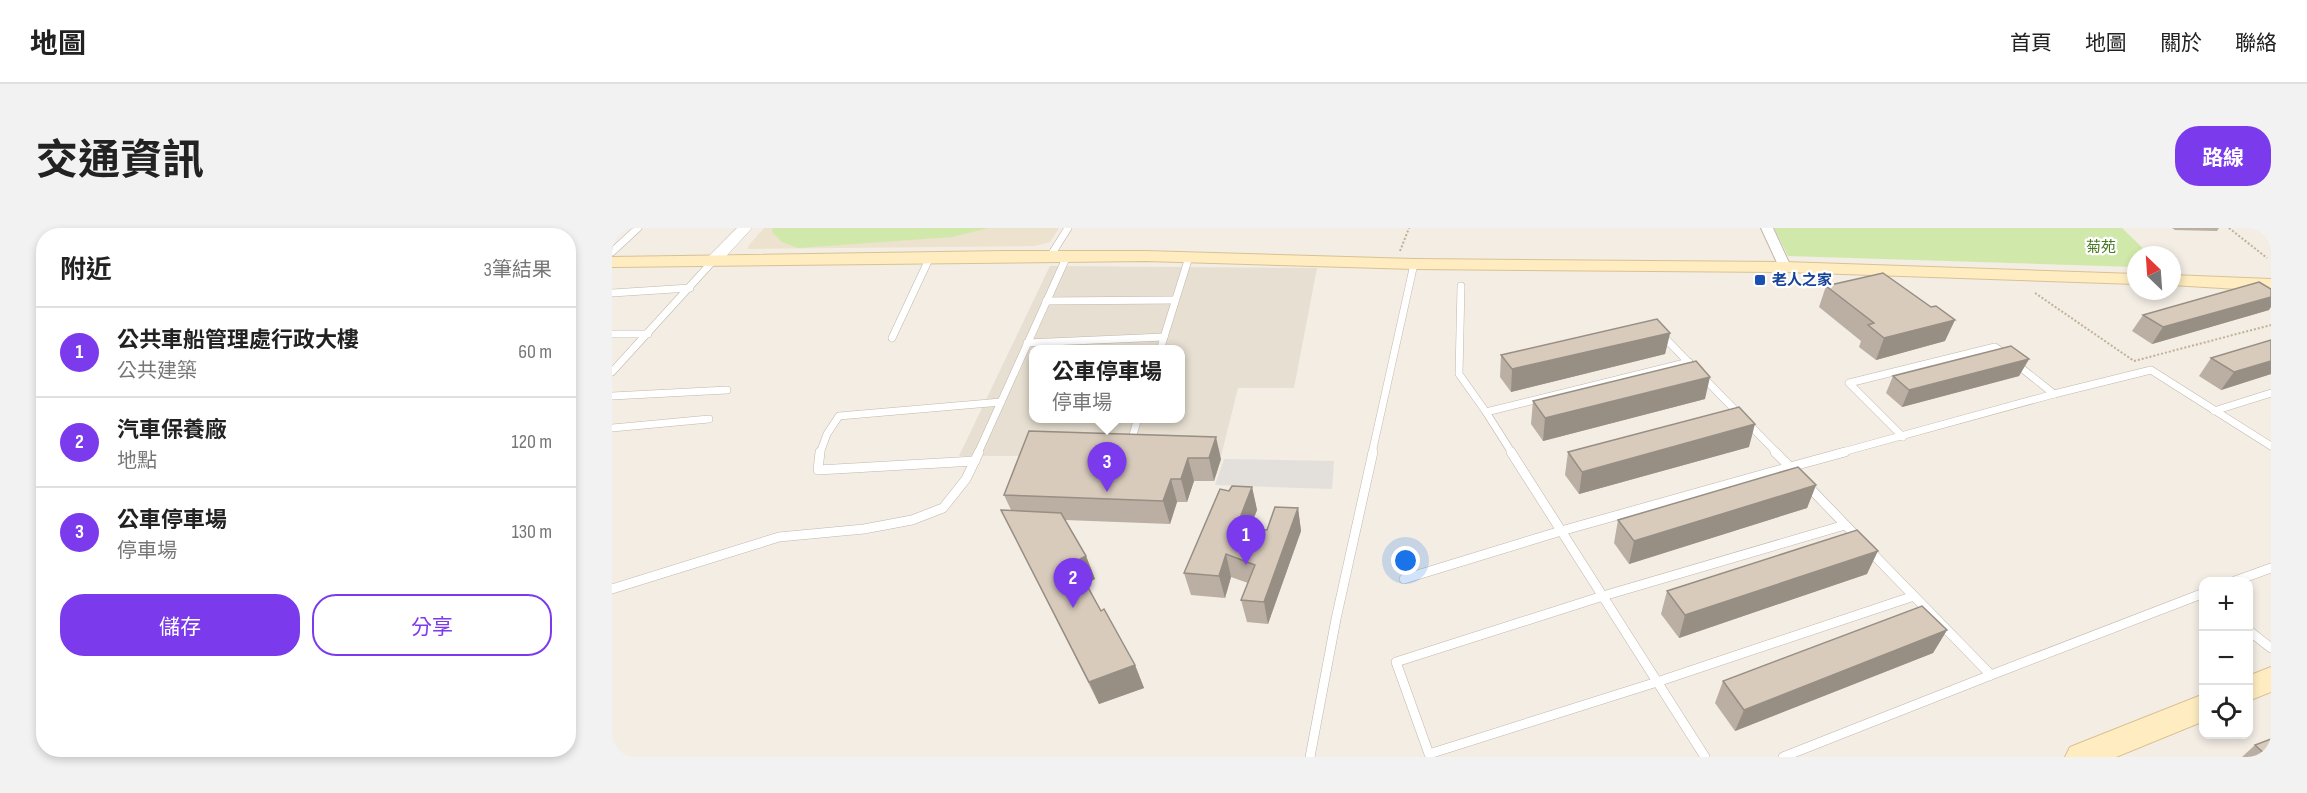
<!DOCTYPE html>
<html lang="zh-TW">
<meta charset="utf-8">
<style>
:root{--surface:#fff;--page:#f2f2f2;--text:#222;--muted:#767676;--line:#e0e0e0;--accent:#7c3aed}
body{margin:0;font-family:"Sofia Sans Condensed","Noto Sans TC",sans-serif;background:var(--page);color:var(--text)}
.controls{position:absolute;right:18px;bottom:18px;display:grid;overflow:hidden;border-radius:12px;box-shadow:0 3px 9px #0003}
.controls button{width:54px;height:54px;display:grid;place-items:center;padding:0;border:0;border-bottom:2px solid var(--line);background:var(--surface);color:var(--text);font:30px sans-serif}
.compass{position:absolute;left:1515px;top:18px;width:54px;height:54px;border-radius:50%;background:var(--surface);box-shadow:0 3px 9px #0003;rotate:335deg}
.you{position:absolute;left:794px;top:333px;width:21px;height:21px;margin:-15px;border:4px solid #fff;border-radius:50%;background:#1a73e8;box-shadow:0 0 0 9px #1a73e833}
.badge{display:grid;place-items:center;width:39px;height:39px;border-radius:50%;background:var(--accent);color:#fff;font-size:20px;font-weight:700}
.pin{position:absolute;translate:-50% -50px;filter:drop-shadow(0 2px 3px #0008)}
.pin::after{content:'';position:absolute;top:32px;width:21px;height:18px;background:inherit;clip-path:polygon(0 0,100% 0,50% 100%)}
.popup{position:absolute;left:417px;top:117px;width:156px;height:78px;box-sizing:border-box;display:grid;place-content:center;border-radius:12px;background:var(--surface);filter:drop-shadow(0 2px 4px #0005);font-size:20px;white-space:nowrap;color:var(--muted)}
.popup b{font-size:22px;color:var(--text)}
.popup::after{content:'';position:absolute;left:50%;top:100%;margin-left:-12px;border:12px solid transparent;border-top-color:var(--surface)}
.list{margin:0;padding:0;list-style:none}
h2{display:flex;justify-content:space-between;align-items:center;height:78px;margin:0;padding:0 24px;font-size:26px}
h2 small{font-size:20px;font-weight:400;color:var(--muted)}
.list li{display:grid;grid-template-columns:39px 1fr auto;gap:18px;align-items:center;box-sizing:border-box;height:90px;padding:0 24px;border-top:2px solid var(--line)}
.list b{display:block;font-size:22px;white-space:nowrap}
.list p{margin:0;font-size:20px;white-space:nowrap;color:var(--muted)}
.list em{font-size:20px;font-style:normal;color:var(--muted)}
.actions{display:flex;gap:12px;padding:18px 24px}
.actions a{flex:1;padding:14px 0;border:2px solid var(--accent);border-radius:24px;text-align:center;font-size:21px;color:var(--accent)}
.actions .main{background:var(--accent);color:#fff}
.icon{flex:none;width:33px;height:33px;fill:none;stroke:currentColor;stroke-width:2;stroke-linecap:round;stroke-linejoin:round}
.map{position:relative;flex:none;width:1659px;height:529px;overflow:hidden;border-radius:24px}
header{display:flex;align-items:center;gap:36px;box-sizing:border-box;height:84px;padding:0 30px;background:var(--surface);border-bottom:2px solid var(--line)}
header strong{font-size:28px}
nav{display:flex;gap:33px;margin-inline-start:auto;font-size:21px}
.intro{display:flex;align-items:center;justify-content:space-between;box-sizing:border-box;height:144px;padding:0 36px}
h1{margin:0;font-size:42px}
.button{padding:15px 27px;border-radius:24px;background:var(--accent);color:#fff;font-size:21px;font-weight:700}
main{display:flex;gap:36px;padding:0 36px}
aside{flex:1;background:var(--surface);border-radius:24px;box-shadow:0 3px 9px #0003}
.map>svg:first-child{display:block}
</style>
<header>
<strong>地圖</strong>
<nav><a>首頁</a><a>地圖</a><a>關於</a><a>聯絡</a></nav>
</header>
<div class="intro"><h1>交通資訊</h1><a class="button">路線</a></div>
<main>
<aside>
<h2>附近<small>3筆結果</small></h2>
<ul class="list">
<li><span class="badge">1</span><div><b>公共車船管理處行政大樓</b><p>公共建築</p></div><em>60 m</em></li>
<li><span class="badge">2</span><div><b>汽車保養廠</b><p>地點</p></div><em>120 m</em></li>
<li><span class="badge">3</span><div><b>公車停車場</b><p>停車場</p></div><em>130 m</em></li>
</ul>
<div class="actions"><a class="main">儲存</a><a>分享</a></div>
</aside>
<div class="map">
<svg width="1659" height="529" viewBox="0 0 1659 529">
<rect width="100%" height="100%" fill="#f3ede4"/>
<!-- residential -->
<path fill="#e7dfd1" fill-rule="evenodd" d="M438,38L705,40L682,160H626L609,228H347ZM422,122H568V190H422Z"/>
<!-- education -->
<path fill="#ede2cd" d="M152,0H447L438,14L423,18L136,21L137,17Z"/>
<!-- green -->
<g fill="#d0e9aa">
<path d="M161,0H377L340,9L186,20L170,14L160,4Z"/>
<path d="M1162,0H1510L1538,27H1524V39L1176,28Z"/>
</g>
<!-- parking -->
<path fill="#e3e0dc" d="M612,231L722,233L720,261L603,257Z"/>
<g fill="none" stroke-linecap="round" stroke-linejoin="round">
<defs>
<g id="service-far1">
<path d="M0,24L26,0"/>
<path d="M439,27L456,0"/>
<path d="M849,58L847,146L874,184"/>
<path d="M0,65L78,60"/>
<path d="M434,73L563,72"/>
<path d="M0,106H36"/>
<path d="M280,110L318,29"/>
<path d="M1055,112L1080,138"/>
<path d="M415,115L552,109"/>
<path d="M548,122L577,29"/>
<path d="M1403,135L1442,166"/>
<path d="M0,144L101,33"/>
<path d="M1089,147L1165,225"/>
<path d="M0,168L115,162"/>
<path d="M1602,183L1659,165"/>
<path d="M0,200L97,191"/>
<path d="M1291,209L1237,155L1383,119L1393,126"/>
<path d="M518,217L526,190"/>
<path d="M208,225L215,206L227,188L389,174"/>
<path d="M366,225L455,28"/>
<path d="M760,225L802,36"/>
<path d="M900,225L874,184L1077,134"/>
<path d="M1227,225L1442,166L1539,142L1659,218"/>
</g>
<g id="service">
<path d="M208,224L206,242L363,233"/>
<path d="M899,224L1093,529"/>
<path d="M1186,248L1178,239L1233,224"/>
<path d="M1195,257L1246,310"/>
<path d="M1233,297L991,368L784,434L817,526L1045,454L1302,368"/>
<path d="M1257,322L1379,447L1592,365"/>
<path d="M792,351L949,303L1178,239L1163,224"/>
<path d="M1623,353L1659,340"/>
<path d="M0,361L167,309L252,301L300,292L331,280L354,251L367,224"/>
<path d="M1636,402L1659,420"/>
<path d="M698,529L724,391L761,224"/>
<path d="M1171,529L1379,447"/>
</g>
<path id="minor" d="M1149,0H1161L1179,39L1177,42L1173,43L1167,39Z"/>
<path id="tertiary" d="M125,0H140L107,36H95L93,33L95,30Z"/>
<g id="secondary">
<path d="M392,23H534L802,31L1173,34L1524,46V56L1173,44L802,41L534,33L0,39V29Z"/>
<path d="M1560,47L1659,51V63L1560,57Z"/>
<path d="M1659,439V464L1636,473V448Z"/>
<path d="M1592,466V493L1504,529H1453L1458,519Z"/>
</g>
</defs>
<!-- service-far1 casing -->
<use href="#service-far1" stroke="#c1b7a9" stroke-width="8"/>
<!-- service casing -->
<use href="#service" stroke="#c1b7a9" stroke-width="10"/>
<!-- minor casing -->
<use href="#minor" stroke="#c1b7a9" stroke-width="2"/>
<!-- tertiary casing -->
<use href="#tertiary" stroke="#c1b7a9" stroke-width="1"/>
<!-- secondary casing -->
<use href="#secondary" stroke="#d8c293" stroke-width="2"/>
<!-- path -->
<g stroke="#c1b096" stroke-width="2" stroke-dasharray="2 2" stroke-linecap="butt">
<path d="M1617,0L1655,30"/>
<path d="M788,23L797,0"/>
<path d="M1423,65L1522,133"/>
<path d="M1522,133L1659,97"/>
</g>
<!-- service-far1 -->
<use href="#service-far1" stroke="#fff" stroke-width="7"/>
<!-- service -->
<use href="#service" stroke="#fff" stroke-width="9"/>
<!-- minor -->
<use href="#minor" fill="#fff" fill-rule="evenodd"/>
<!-- tertiary -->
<use href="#tertiary" fill="#fff" fill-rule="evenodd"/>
<!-- secondary -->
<use href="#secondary" fill="#ffedc1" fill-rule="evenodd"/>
</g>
<!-- wall -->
<g fill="#baafa2">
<path d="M1560,0H1607L1605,3L1563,2Z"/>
<path d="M1214,58L1333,113L1264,132L1247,119L1249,113L1207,79Z"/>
<path d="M1657,82L1540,116L1520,103L1531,87Z"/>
<path d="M1058,105L1053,126L899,164L888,149L889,127Z"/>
<path d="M1599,130L1659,146L1609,162L1587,148Z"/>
<path d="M1417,131L1407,148L1290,179L1274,165L1281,148Z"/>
<path d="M1093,171L931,213L919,196L921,173Z"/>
<path d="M417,203L609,231L602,253H582L575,274H565L558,296L453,292L474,328L483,351L474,356L489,383L523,437L532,460L487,476L389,282H399L392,267Z"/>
<path d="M1137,219L967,266L953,247L956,224Z"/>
<path d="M1204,257L1195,280L1017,336L1002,315L1006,292Z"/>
<path d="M640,259L645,282L637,301L655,302L686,280L689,303L656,396L635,394L629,372L636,355L619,349L613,370L579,367L572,345Z"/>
<path d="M1255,346L1067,410L1049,386L1055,363Z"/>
<path d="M1335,402L1321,425L1123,503L1103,475L1111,453Z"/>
<path d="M1643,517L1659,529H1630Z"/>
</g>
<!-- shaded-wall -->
<g fill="#978e84">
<path d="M1659,69V79L1657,82L1540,116L1551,99Z"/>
<path d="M1343,92L1333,113L1264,132L1272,110Z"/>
<path d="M1058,105L1053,126L899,164L900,141Z"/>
<path d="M1417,131L1407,148L1290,179L1297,162Z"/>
<path d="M1659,133V146L1609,162L1622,144Z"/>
<path d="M1098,149L1093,171L931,213L933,190Z"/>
<path d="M1143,196L1137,219L967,266L970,244Z"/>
<path d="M604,209L609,231L602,253L597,230Z"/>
<path d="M576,230L582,253L575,274L569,251Z"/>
<path d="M559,251L565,274L558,296L551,273Z"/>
<path d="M1204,257L1195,280L1017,336L1022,313Z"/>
<path d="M640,259L645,282L629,323L624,300Z"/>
<path d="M686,280L689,303L656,396L652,374Z"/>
<path d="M1266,323L1255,346L1067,410L1073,387Z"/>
<path d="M614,326L619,349L613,370L607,348Z"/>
<path d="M474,328L483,351L471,357L462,334Z"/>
<path d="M1335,402L1321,425L1123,503L1132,482Z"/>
<path d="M523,437L532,460L487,476L477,454Z"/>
</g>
<!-- building -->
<g fill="#d8cbbc" stroke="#978e84" stroke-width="1.5">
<path d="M1271,45L1319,79L1324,78L1343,92L1272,110L1256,97L1262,95L1214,58Z"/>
<path d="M1647,54L1659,61V69L1551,99L1531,87Z"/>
<path d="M1045,91L1058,105L900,141L889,127Z"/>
<path d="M1659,112V133L1622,144L1599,130Z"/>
<path d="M1399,118L1417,131L1297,162L1281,148Z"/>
<path d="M1084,133L1098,149L933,190L921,173Z"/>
<path d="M1127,179L1143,196L970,244L956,224Z"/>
<path d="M417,203L604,209L597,230H576L569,251H559L551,273L392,267Z"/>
<path d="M1186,239L1204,257L1022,313L1006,292Z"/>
<path d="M620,258L640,259L624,300L655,302L663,279L686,280L652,374L629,372L643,337L614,326L607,348L572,345L608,261L617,263Z"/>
<path d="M389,282L449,285L474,328L462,334L489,383L492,381L523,437L477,454Z"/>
<path d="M1245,302L1266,323L1073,387L1055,363Z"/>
<path d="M1310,378L1335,402L1132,482L1111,453Z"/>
<path d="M1659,511V529H1656L1643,517Z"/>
</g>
<!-- markers -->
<rect fill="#1a4fb4" stroke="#fff" stroke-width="2" x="1142" y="46" width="12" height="12" rx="3"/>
<g text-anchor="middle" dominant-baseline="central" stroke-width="4.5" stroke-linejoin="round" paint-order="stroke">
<!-- far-park labels -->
<g font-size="15" fill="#497924" stroke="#fff">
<text x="1489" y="19">菊苑</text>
</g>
<!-- far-transit labels -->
<g font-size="15" font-weight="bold" fill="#164399" stroke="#fff" text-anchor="start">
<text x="1160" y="52">老人之家</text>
</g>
</g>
</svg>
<div class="controls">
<button>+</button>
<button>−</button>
<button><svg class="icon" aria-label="locate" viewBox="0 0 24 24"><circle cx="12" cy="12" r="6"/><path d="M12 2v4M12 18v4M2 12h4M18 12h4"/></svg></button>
</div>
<svg class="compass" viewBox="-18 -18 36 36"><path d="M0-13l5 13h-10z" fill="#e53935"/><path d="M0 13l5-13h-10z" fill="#767676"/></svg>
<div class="you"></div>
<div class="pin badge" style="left:634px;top:337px">1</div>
<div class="pin badge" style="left:461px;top:380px">2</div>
<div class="pin badge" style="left:495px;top:264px">3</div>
<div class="popup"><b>公車停車場</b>停車場</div>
</div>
</main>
